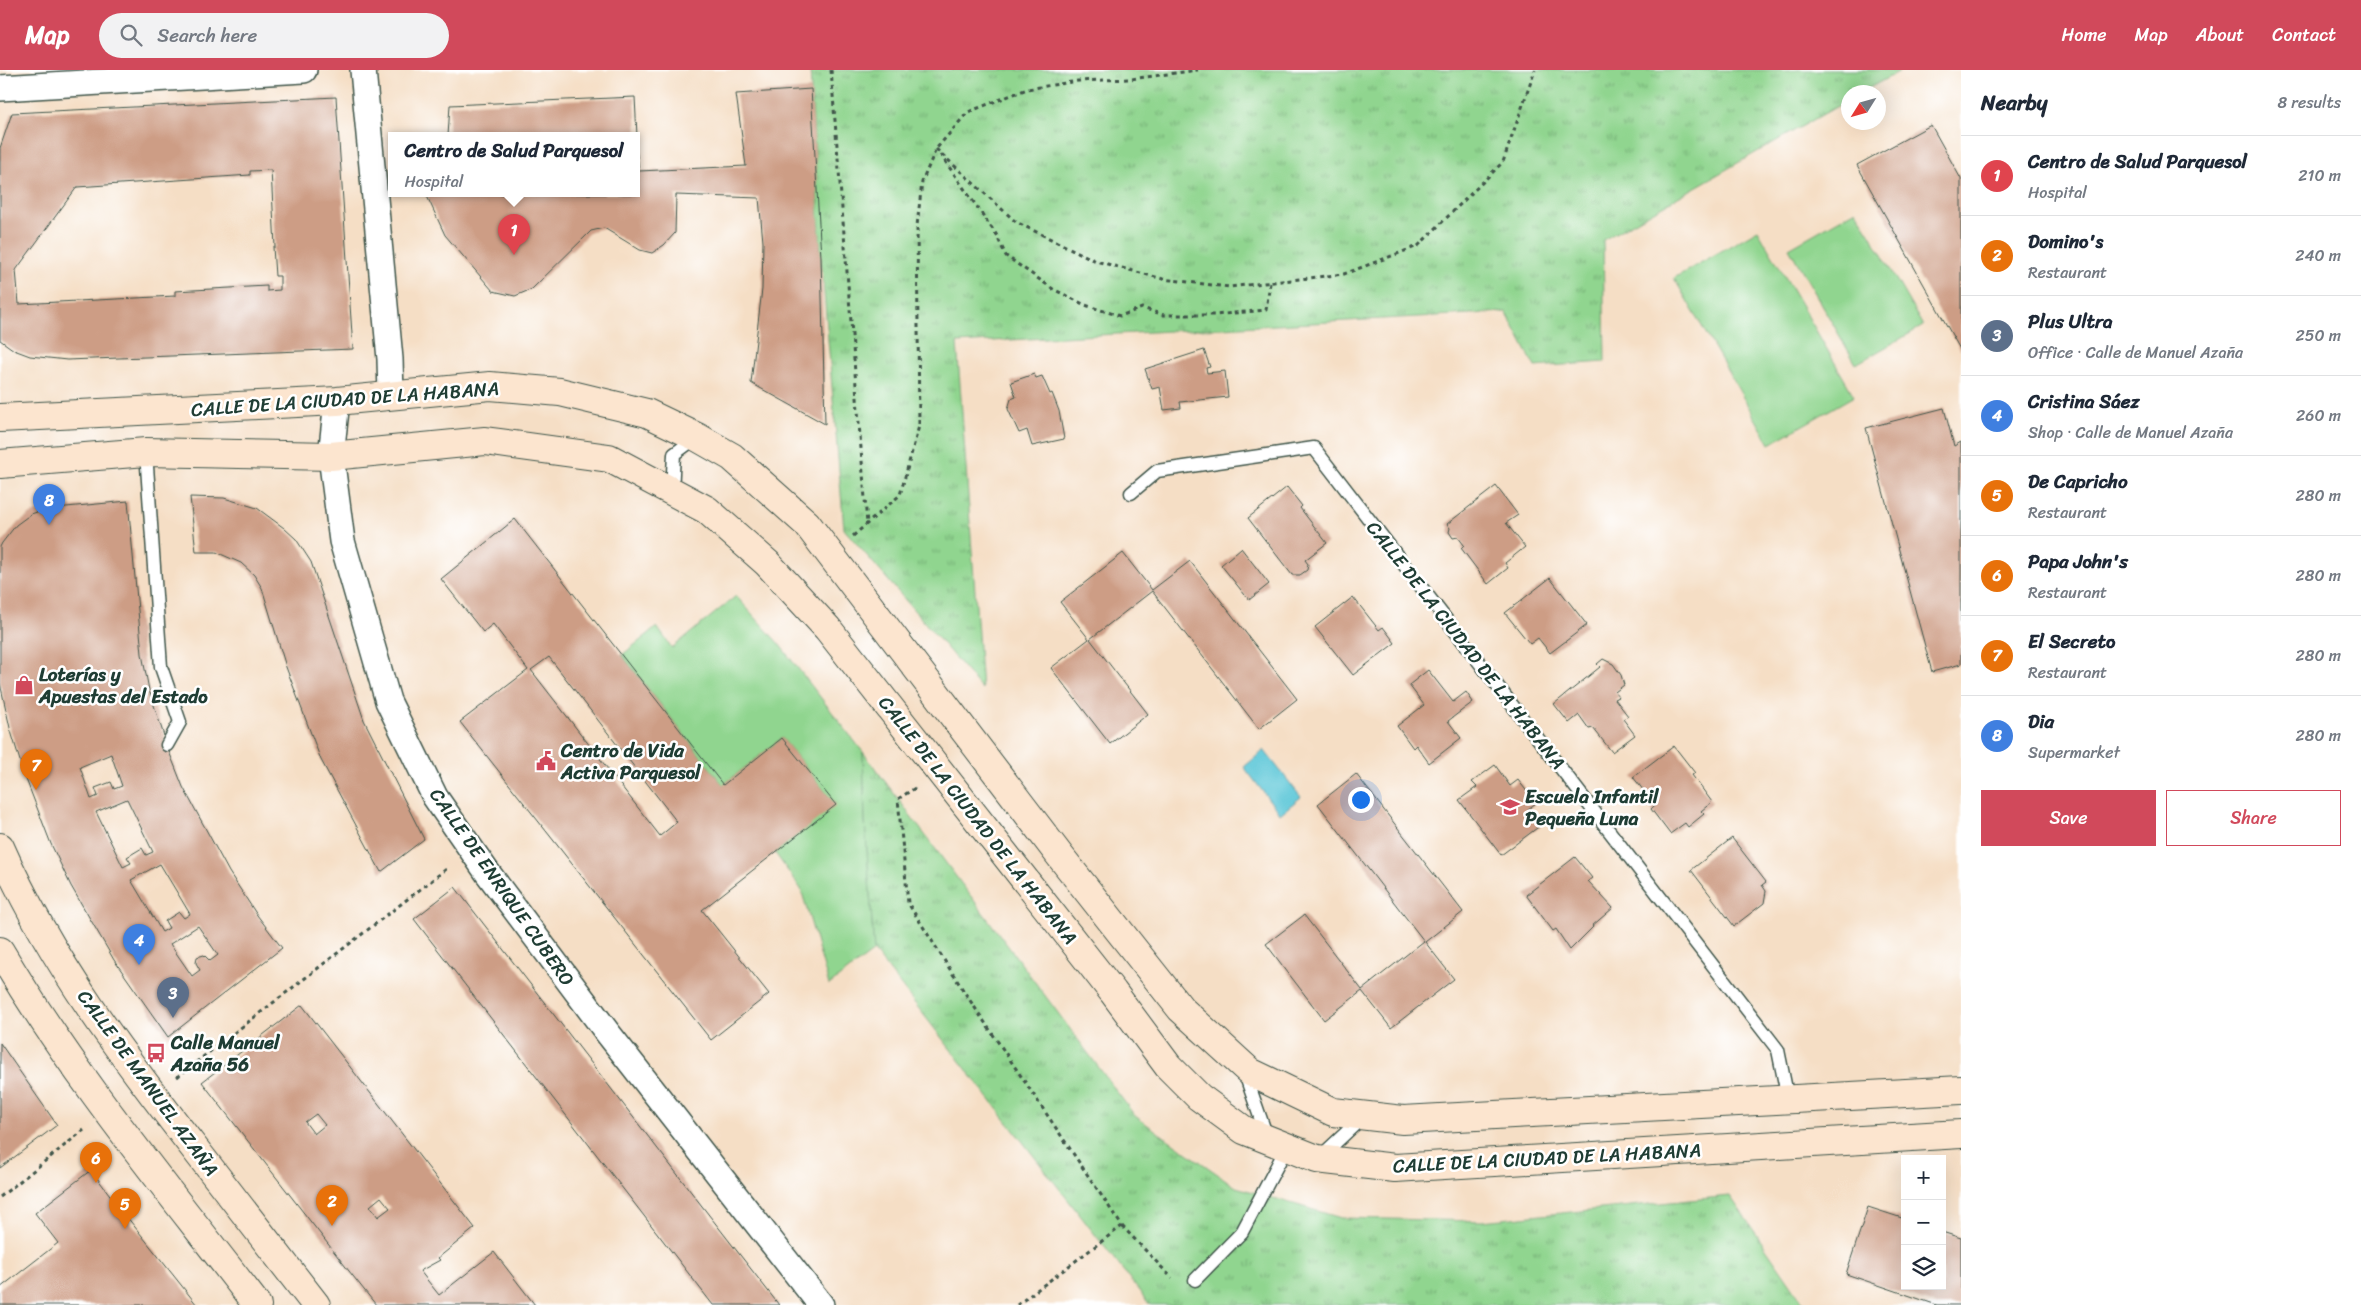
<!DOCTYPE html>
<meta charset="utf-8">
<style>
:root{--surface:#fff;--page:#f2f2f3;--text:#1f2937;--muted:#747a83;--line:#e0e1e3;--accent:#d1495b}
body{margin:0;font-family:Sriracha,sans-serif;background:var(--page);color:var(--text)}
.controls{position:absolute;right:15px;bottom:15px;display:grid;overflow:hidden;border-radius:0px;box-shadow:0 5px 20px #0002}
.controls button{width:45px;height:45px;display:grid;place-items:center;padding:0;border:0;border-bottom:1px solid var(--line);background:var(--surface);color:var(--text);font:25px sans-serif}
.compass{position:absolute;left:1841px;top:15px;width:45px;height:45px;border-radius:50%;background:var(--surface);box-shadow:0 5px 20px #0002;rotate:233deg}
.you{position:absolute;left:1360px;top:729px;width:18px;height:18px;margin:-12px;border:4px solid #fff;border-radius:50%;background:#1a73e8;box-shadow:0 0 0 8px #1a73e833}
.badge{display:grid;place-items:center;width:32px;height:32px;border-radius:50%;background:var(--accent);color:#fff;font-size:16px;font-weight:700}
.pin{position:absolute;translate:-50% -41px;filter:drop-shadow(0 1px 2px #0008)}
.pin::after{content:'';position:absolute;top:26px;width:18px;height:15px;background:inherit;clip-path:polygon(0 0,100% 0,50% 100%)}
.popup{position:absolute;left:388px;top:62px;width:252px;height:65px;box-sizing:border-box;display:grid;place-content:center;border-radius:0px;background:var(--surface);filter:drop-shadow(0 1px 4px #0005);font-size:16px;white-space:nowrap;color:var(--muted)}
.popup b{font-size:19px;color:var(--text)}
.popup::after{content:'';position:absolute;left:50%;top:100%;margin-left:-10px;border:10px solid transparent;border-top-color:var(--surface)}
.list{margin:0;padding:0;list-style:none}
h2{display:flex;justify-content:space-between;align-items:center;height:65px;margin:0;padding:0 20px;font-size:21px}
h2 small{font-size:16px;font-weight:400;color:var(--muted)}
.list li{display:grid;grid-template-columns:32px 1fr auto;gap:15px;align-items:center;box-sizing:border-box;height:80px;padding:0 20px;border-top:1px solid var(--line)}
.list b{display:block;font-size:19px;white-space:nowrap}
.list p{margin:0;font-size:16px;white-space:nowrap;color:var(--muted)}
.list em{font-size:16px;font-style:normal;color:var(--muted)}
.actions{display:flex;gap:10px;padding:15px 20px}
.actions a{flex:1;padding:11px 0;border:1px solid var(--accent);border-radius:0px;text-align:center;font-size:18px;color:var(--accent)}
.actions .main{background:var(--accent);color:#fff}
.icon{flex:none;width:28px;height:28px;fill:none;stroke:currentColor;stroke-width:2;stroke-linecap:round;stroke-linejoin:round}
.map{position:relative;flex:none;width:1961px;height:1235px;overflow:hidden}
header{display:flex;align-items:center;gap:30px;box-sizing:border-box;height:70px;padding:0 25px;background:var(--accent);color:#fff}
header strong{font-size:24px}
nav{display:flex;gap:28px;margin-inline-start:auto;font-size:18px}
.search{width:350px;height:45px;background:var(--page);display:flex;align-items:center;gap:12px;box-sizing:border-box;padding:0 18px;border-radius:28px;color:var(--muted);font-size:19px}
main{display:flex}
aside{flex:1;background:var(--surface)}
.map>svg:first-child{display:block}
</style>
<header>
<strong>Map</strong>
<div class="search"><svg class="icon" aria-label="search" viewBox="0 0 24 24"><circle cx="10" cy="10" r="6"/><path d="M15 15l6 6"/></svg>Search here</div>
<nav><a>Home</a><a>Map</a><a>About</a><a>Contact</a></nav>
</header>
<main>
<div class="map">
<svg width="1961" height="1235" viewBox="0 0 1961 1235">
<defs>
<pattern id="park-tufts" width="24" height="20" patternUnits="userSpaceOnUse" patternTransform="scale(1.25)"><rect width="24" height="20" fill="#90d58f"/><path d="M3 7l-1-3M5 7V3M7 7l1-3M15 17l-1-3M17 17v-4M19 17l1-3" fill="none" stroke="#75ae76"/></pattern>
</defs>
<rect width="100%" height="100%" fill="#fff"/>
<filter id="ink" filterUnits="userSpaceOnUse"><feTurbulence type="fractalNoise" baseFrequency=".02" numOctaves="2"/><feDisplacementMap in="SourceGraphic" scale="10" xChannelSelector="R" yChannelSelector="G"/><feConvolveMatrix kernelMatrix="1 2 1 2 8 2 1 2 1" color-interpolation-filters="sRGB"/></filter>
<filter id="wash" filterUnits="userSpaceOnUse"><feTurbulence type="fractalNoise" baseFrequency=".0096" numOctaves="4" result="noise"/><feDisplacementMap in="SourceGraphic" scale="20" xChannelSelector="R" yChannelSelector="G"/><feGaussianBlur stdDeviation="1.12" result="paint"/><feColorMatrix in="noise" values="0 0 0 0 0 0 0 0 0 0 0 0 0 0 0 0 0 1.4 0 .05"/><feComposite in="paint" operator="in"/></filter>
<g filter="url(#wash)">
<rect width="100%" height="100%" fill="#f5dec5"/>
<!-- grass -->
<g fill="#90d58f" stroke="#588962">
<path d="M1856,140L1923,256L1856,294L1789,178Z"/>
<path d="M1758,160L1854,326L1770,374L1674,208Z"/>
<path d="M736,526L779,574L863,682L865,750L874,881L829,915L801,819L775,783L835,734L782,668L723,715L622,585L657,557L672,578Z"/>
</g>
<!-- park -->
<g fill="url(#park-tufts)" stroke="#588962">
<path d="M810,0H1902L1862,22H1848V30L1603,170L1605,292L1535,297L1506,242L957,273L982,619L844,459L821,187Z"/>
<path d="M863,682L1135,1046L1236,1117L1341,1148L1482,1151L1730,1126L1805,1235H1150L874,881L865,750Z"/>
</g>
<!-- water -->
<path fill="#5dc7d8" stroke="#3e8286" d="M1264,680L1301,727L1280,744L1244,697Z"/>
<g id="blocks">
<!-- building -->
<g fill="#cd9d85" fill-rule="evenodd">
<path d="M811,19L821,187L825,354L751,313L762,219L763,172L759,128L676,125L675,163L664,175L652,183L640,180L604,158L591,161L532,219L515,226L493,221L445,165L426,124H636V78L639,101L746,96L736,24Z"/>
<path d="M336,27L353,279L67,290L30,286L14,280L0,270V78L12,43ZM271,100L275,177H273L275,206H280V220L267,221V216L175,221V226L19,234L16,200L77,117L250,105V101Z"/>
<path d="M635,27L637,66H448L450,35Z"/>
<path d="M1931,55L1961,109V281L1857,95Z"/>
<path d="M1204,280L1210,297L1206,298L1207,303L1225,301L1228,327L1180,332L1181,338L1164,340L1160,317L1152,319L1145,299Z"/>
<path d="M1034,304L1036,308L1042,306L1050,324L1052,323L1059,341L1064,369L1032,376L1027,360L1019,363L1008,339L1011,329L1016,327L1011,312Z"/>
<path d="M1944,338L1954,376L1961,372V594L1932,602L1866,358Z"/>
<path d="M1496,416L1518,445L1506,453L1525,477L1505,493L1508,498L1488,514L1461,478L1464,475L1458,467L1453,468L1449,462L1450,458L1447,454Z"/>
<path d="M1287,417L1302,436L1300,438L1327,473L1305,490L1308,494L1307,500L1300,505H1292L1248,448Z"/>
<path d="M190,427L224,428L257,438L284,458L296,469L311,492L364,650L424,769L381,802L321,690L286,597L262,518L254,505L241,493L216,482H196Z"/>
<path d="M128,431L142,584L149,620L170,684L183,717L229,802L257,845L282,878L168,967L114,890L71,816L51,774L24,704L10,658L0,613V477L2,473L16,455L31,444L46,439ZM111,684L122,716L114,719L111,712L95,718L98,726L91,729L80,697ZM127,729L153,782L146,785L142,778L127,787L131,793L123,797L96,742ZM160,794L190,844L184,848L179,842L165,851L169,858L162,862L131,810ZM198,856L218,885L210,891L204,885L197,887L196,893L200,900L192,906L170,874Z"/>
<path d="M515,449L723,715L782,668L836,735L702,840L769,924L711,970L460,652L528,600L493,554L483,562L441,509ZM549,587L677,752L660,766L531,600Z"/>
<path d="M1241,478L1269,514L1249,530L1221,495Z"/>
<path d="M1123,483L1152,520L1190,491L1297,629L1259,659L1152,521L1090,569L1148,644L1110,674L1051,598L1089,569L1060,532Z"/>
<path d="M1550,508L1587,555L1550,583L1538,568L1530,574L1505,543Z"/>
<path d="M1353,527L1379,560L1383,557L1395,573L1353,605L1315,557Z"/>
<path d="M1603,589L1613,594L1621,605L1624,615L1615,622L1619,627L1615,629L1628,646L1623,649L1635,665L1612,682L1593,658L1589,659L1579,645L1569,653L1554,634L1600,597L1597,594Z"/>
<path d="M1428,600L1453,632L1466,622L1473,632L1448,651L1461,668L1429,693L1416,675L1413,678L1397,656L1424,635L1409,615Z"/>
<path d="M1674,676L1695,703L1692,705L1712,732L1701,741L1704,744L1688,757L1685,753L1670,764L1651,739L1655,735L1633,707Z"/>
<path d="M1495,695L1510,716L1518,710L1536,733L1528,739L1541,755L1501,785L1459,730L1477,717L1472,712Z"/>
<path d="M1356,704L1463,842L1425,872L1454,909L1391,958L1362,921L1324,950L1266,874L1304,845L1362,920L1424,871L1318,734Z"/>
<path d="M1732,768L1766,812L1762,815L1766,821L1764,833L1734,856L1691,800Z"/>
<path d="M1575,787L1592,808L1588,811L1613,838L1592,856L1593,857L1570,880L1556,859L1553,861L1526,825Z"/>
<path d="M455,817L712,1149L779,1235H713L414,849Z"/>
<path d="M302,935L475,1158L438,1188L440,1190L420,1201L439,1225L494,1182L535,1235H376L349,1201L202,1012ZM316,1044L325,1055L314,1064L305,1052ZM381,1127L390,1138L378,1147L370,1136Z"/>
<path d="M0,973L57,1055L0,1098Z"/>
<path d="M91,1100L119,1137L197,1235H0V1218L58,1173L35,1143Z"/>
<path d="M1868,1137L1905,1149V1216H1942V1162L1961,1168V1235H1937L1846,1204Z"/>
</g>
</g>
</g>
<g filter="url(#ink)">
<use href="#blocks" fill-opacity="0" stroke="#3f554a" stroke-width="1"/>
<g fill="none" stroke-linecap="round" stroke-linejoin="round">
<defs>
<g id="lane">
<path d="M146,382L161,597L180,652L167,675"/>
<path d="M672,422L674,384L697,367"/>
<path d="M1131,423L1157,401L1314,378L1778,980L1788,1029"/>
<path d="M1244,1001L1267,1067"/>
<path d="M1319,1088L1363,1047"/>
<path d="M1195,1210L1242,1162L1287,1077"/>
</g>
<g id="street">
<path d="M363,0L390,289L391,325"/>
<path d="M0,18L304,0"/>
<path d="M337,331L331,386L342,471L388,631L435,727L487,802L607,962L821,1235"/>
</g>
<g id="secondary">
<path d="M0,348L337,331L490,316L560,322L647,343L697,367L732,387L807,454L1060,786L1181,939L1250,1002L1333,1042L1403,1050L1961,1020"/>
<path d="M0,394L146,382L331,386L485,371L609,388L707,440L767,493L828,559L1113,922L1168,996L1199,1027L1244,1060L1317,1089L1395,1098L1961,1064"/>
<path d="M0,777C50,891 126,991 202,1088C240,1137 278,1186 316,1235"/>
<path d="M0,881C74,1007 168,1119 257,1235"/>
</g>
</defs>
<!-- lane casing -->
<use href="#lane" stroke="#3f554a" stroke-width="15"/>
<!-- street casing -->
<use href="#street" stroke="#3f554a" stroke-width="28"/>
<!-- secondary casing -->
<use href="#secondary" stroke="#3f554a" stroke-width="30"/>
<!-- path -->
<g stroke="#3f554a" stroke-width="3" stroke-dasharray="4 4" stroke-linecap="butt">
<path d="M831,0L867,454"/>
<path d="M936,79L1016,152L1096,191L1163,209L1229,217L1344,204L1418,176L1503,92L1535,0"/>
<path d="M940,84L996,164L1006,186L1053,219L1085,235L1120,246L1142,238L1164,245H1214L1266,240L1270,213"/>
<path d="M853,466L900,425L919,356L917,156L922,112L936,79L968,42L1027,19L1078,11L1131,9L1198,0"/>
<path d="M915,718L898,729L908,833L965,923L1122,1156L1172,1208"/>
<path d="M177,1007L449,797"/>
<path d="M0,1127L84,1060"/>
<path d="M1017,1235L1122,1156"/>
</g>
<!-- lane -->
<use href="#lane" stroke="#fff" stroke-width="12"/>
<!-- street -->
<use href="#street" stroke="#fff" stroke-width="25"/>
<!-- secondary -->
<use href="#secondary" stroke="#fce5cf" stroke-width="28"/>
</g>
</g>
<!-- icons -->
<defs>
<symbol id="shop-bare" viewBox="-9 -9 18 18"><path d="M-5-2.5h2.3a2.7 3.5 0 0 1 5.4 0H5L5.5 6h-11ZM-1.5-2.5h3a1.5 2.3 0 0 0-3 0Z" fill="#d1495b" stroke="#fff" stroke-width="2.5" paint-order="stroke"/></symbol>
<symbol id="civic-bare" viewBox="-9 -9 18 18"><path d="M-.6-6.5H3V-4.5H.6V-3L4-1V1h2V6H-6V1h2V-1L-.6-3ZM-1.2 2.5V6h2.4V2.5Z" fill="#d1495b" stroke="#fff" stroke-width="2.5" paint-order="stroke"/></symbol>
<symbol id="school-bare" viewBox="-9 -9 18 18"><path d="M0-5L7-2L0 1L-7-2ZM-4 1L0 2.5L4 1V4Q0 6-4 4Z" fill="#d1495b" stroke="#fff" stroke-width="2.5" paint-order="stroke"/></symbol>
<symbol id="bus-bare" viewBox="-9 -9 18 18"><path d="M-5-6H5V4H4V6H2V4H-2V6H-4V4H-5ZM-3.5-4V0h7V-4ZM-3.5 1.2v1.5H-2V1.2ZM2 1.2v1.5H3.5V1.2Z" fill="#d1495b" stroke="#fff" stroke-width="2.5" paint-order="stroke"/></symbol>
</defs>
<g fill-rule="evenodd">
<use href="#shop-bare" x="10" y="601" width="28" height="28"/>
<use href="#civic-bare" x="532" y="677" width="28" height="28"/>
<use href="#school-bare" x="1496" y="723" width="28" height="28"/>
<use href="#bus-bare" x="142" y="969" width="28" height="28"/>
</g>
<g text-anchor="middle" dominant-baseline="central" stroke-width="5" stroke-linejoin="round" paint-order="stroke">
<!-- street labels -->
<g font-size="19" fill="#1f3d34" stroke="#fff">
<text transform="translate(345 329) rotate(-4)">CALLE DE LA CIUDAD DE LA HABANA</text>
<text transform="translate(1466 575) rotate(52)">CALLE DE LA CIUDAD DE LA HABANA</text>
<text transform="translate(978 750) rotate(52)">CALLE DE LA CIUDAD DE LA HABANA</text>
<text transform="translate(502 817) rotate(55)">CALLE DE ENRIQUE CUBERO</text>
<text transform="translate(148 1013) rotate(54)">CALLE DE MANUEL AZAÑA</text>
<text transform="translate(1547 1088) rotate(-3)">CALLE DE LA CIUDAD DE LA HABANA</text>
</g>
<!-- poi labels -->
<g font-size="19" font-weight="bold" fill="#1f3d34" stroke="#fff" text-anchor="start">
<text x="39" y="604">Loterías y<tspan x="39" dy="22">Apuestas del Estado</tspan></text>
<text x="561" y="680">Centro de Vida<tspan x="561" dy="22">Activa Parquesol</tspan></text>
<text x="1525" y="726">Escuela Infantil<tspan x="1525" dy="22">Pequeña Luna</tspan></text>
<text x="171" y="972">Calle Manuel<tspan x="171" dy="22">Azaña 56</tspan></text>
</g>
</g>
</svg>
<div class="controls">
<button>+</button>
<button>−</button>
<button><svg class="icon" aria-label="layers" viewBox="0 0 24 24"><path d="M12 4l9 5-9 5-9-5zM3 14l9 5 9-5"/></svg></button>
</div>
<svg class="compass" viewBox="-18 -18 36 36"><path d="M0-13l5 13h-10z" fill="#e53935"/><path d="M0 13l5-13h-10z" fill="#747a83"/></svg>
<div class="you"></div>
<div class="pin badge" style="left:514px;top:185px;background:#e0444e">1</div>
<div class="popup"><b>Centro de Salud Parquesol</b>Hospital</div>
<div class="pin badge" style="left:332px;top:1156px;background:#e8710a">2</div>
<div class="pin badge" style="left:173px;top:948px;background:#5c6f8a">3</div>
<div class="pin badge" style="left:139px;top:895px;background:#3f7fe0">4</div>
<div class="pin badge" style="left:125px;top:1159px;background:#e8710a">5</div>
<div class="pin badge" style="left:96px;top:1113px;background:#e8710a">6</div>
<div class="pin badge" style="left:36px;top:720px;background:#e8710a">7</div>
<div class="pin badge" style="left:49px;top:455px;background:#3f7fe0">8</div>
</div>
<aside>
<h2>Nearby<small>8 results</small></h2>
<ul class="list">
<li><span class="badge" style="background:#e0444e">1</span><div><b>Centro de Salud Parquesol</b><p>Hospital</p></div><em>210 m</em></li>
<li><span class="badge" style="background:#e8710a">2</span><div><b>Domino's</b><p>Restaurant</p></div><em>240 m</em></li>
<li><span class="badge" style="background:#5c6f8a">3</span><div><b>Plus Ultra</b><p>Office · Calle de Manuel Azaña</p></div><em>250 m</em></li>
<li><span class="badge" style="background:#3f7fe0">4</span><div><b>Cristina Sáez</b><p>Shop · Calle de Manuel Azaña</p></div><em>260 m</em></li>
<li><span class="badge" style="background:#e8710a">5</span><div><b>De Capricho</b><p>Restaurant</p></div><em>280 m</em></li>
<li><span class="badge" style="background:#e8710a">6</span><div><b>Papa John's</b><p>Restaurant</p></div><em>280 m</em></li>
<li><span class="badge" style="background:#e8710a">7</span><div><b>El Secreto</b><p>Restaurant</p></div><em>280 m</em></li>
<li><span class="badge" style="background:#3f7fe0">8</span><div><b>Dia</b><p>Supermarket</p></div><em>280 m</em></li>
</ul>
<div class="actions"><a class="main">Save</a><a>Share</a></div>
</aside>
</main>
